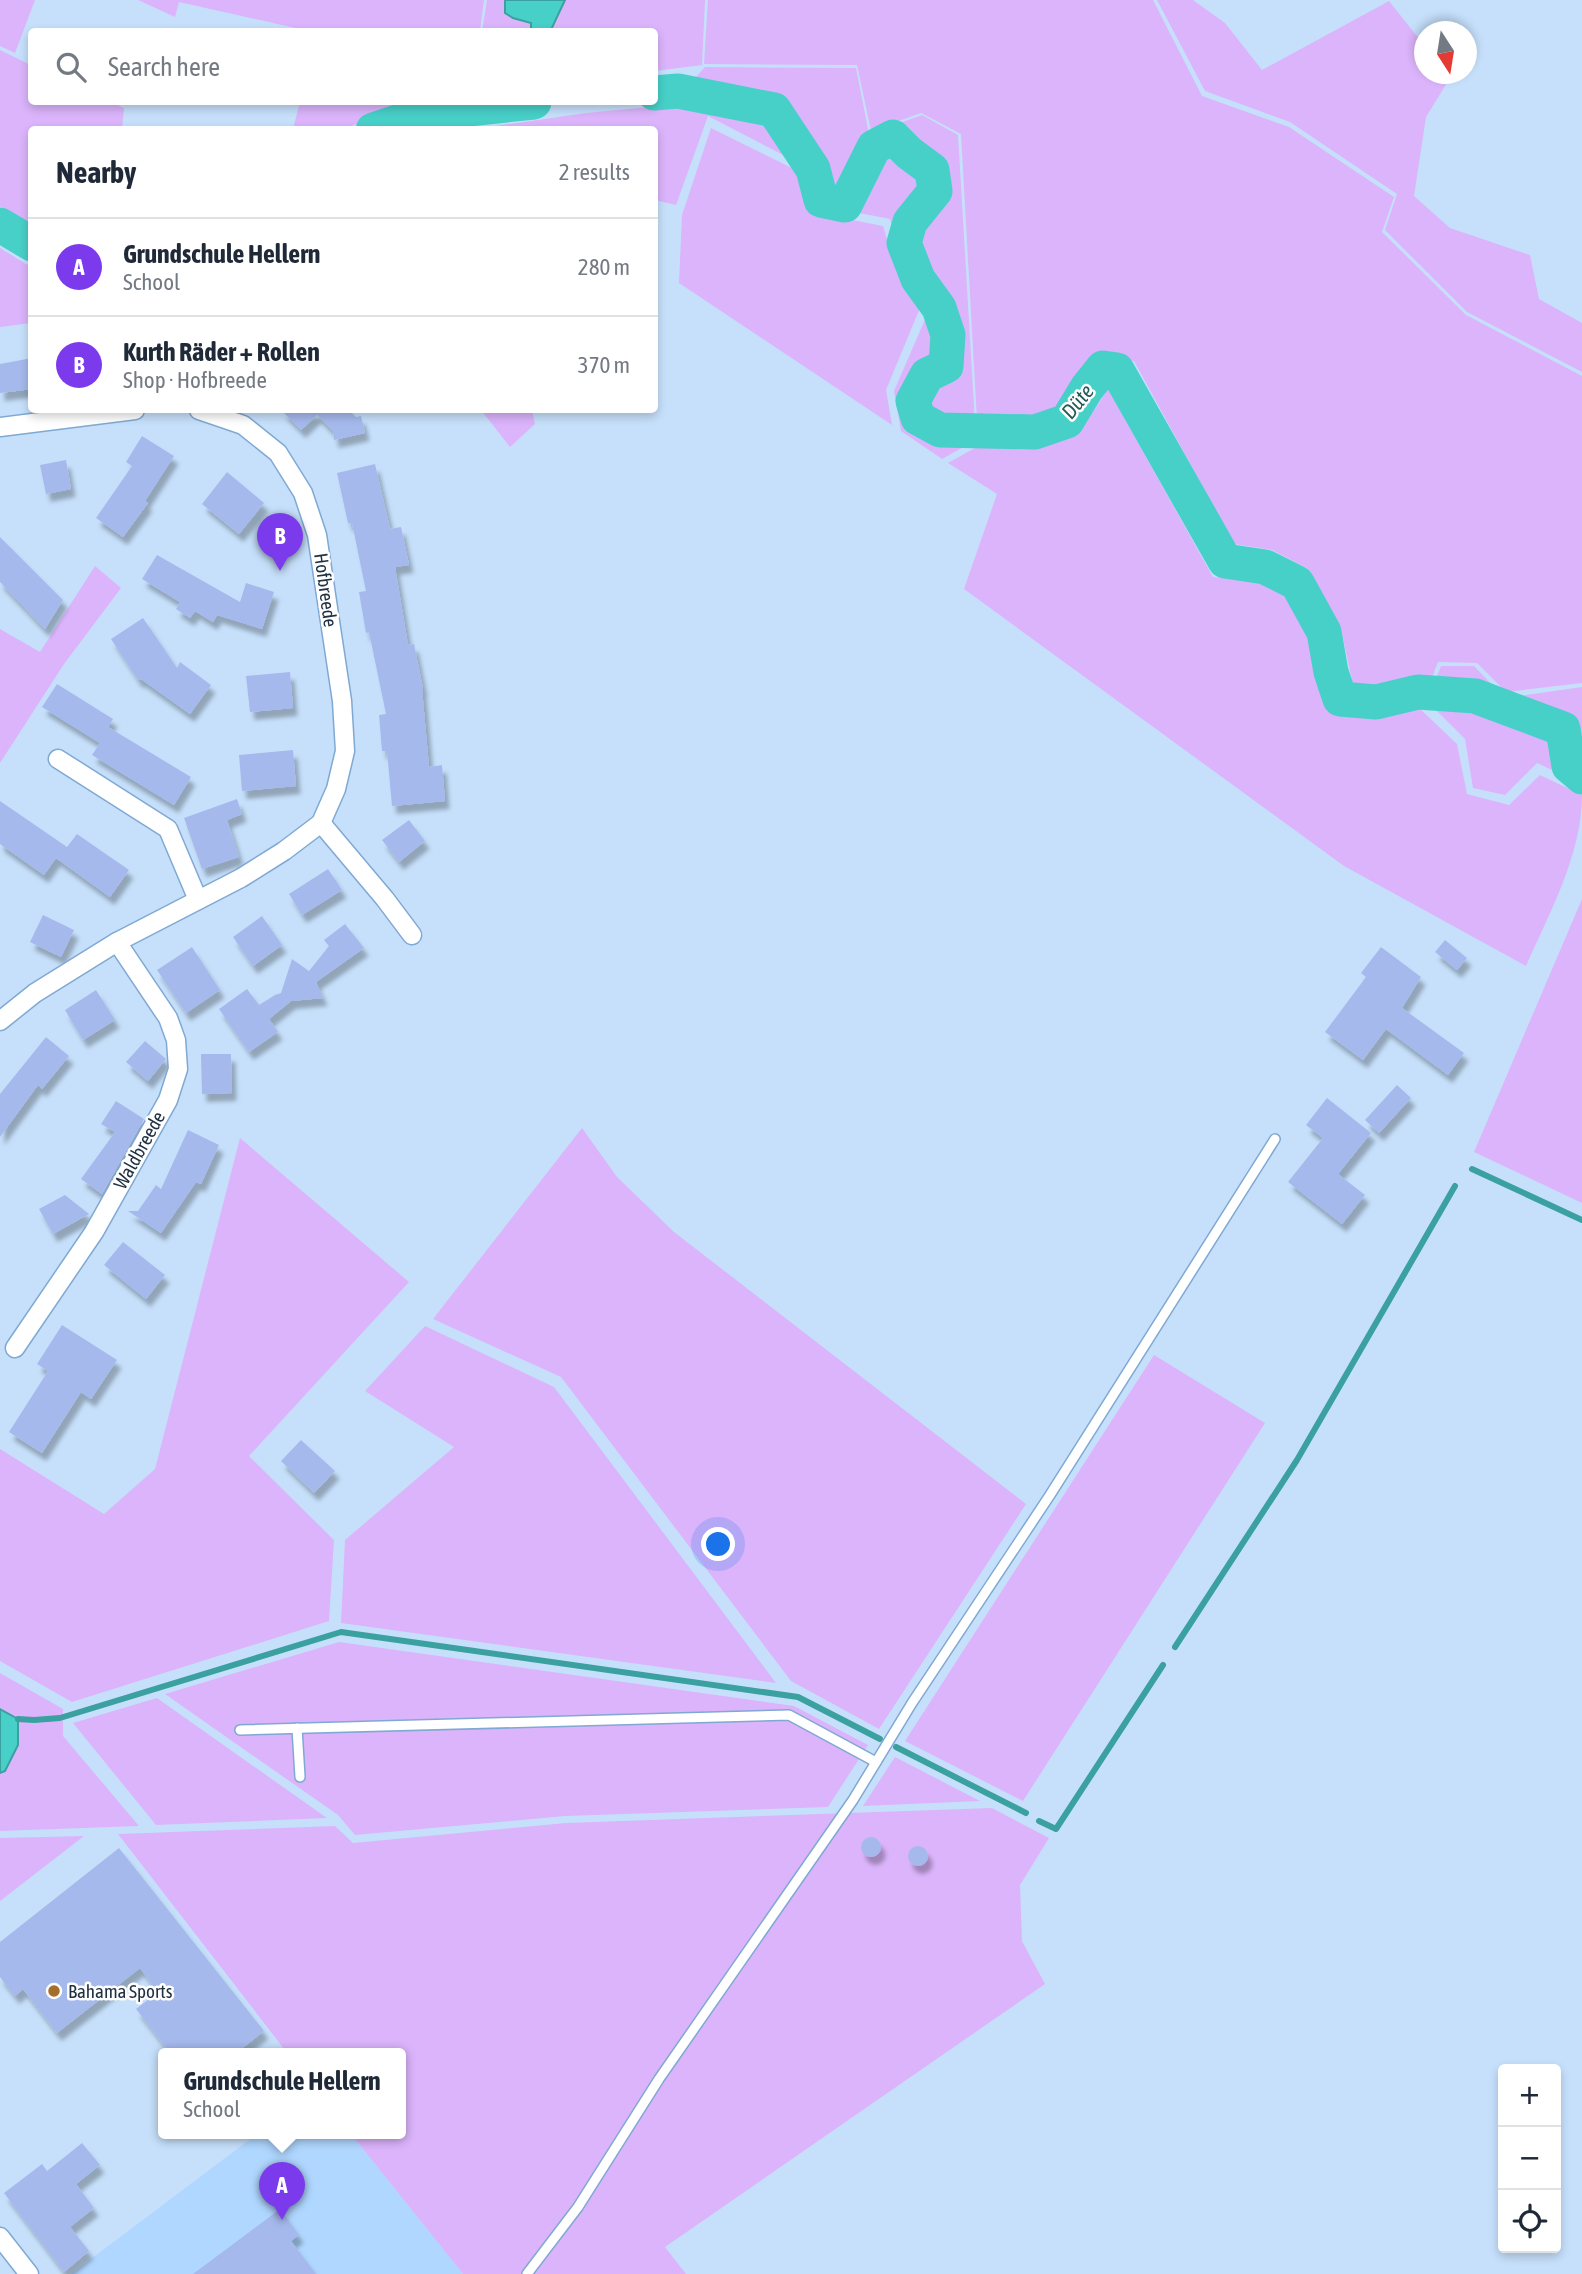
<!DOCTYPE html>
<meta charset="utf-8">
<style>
:root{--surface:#fff;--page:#f2f2f3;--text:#1f2937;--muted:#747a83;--line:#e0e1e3;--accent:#7c3aed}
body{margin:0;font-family:"Asap Condensed",sans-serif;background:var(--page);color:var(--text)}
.controls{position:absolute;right:21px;bottom:21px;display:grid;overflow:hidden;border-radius:7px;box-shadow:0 4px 10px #0003}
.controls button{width:63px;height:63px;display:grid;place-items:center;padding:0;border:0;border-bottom:2px solid var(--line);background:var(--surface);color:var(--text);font:35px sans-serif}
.compass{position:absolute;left:1414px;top:21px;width:63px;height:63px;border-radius:50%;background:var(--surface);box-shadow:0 4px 10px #0003;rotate:168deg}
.you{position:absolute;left:719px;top:1545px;width:24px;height:24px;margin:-18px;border:5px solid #fff;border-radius:50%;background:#1a73e8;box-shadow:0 0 0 10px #1a73e833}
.badge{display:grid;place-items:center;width:46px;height:46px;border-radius:50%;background:var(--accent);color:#fff;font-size:23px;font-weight:700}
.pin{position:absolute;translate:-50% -58px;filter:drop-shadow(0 2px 4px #0008)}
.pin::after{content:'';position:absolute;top:37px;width:24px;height:21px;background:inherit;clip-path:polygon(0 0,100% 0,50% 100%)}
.popup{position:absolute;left:158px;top:2048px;width:248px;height:91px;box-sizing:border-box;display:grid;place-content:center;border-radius:7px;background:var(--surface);filter:drop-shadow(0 2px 5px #0005);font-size:23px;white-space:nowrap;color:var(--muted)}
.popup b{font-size:26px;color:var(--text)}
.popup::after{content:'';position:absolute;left:50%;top:100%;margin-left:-14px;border:14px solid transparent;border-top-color:var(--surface)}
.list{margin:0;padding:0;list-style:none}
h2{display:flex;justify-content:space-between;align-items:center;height:91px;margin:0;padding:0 28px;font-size:30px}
h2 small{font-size:23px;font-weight:400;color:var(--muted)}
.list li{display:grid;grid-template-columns:46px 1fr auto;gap:21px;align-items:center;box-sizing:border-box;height:98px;padding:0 28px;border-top:2px solid var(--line)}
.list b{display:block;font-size:26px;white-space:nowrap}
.list p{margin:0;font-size:23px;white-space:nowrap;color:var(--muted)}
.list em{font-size:23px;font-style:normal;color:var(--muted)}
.icon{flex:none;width:38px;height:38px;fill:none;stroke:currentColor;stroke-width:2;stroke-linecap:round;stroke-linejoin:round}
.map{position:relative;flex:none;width:1582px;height:2274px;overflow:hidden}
.search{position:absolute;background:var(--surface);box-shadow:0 4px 10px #0003;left:28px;top:28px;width:630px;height:77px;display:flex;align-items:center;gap:18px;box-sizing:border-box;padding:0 24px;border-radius:7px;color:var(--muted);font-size:26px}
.panel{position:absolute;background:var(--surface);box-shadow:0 4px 10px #0003;left:28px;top:126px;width:630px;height:287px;border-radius:7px}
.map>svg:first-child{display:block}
</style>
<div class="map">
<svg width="1582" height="2274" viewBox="0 0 1582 2274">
<defs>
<filter id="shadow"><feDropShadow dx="4.5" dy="8" stdDeviation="2" flood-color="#0004"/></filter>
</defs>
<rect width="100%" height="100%" fill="#c6e0fb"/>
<!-- built -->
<path fill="#b0d7ff" d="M257,2134H351L463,2274H71Z"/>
<!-- green -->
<g fill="#dbb4fb">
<path d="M0,0H35L15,53L0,46Z"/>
<path d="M138,0H484L480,30L309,31L179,2L175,17Z"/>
<path d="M487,0H705L702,65L655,71L654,32H482Z"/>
<path d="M708,0H1153L1202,96L1289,127L1394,197L1382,232L1466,315L1582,376V683L1506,692L1477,663L1438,662L1431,680L1377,694L1353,685L1342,634L1307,568L1272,550L1234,544L1134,361L1093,355L1055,414L1031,423L977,420L961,134L921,113L871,131L857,65L704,64Z"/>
<path d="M1157,0H1193L1225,23L1262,70L1389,1L1424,45V74H1447L1450,78L1426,117L1414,196L1450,228L1530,255L1539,299L1582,323V372L1467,312L1385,230L1397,194L1290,122L1205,91Z"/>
<path d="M0,50L31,65L32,102H111L124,108L122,129L32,130L31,225L0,206Z"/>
<path d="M705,67L856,68L869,134L922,115L958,135L976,440L942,459L901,431L894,391L930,308L904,269L890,219L818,205L810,169L708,116L676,205L655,200L654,130L474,129L586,113L671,105Z"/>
<path d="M300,102H423L370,117L346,129H293Z"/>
<path d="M711,128L802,173L812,212L883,226L897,273L920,308L886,390L892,425L679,283L682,215Z"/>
<path d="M0,248L31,267V323L0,327Z"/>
<path d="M1108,389L1213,577L1260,582L1288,597L1310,637L1316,674L1327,710L1378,717L1418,707L1457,744L1467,794L1509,805L1540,775L1582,795C1582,854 1550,912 1526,966L1344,866L964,589L997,494L948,463L980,445L1036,449L1078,435Z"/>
<path d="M481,410H532L535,424L510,447Z"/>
<path d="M95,566L121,588L64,664L0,763V629L40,652Z"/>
<path d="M1441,666H1474L1505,698L1582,687V784L1537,763L1505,795L1473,788L1465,739L1427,701Z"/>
<path d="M1582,899V1203L1474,1152Z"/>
<path d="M582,1128L617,1177L674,1232L1026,1504L879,1729L791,1681L561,1377L433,1319Z"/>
<path d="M240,1138L409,1282L249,1456L334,1540L329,1621L72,1702L0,1661V1449L104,1514L155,1469Z"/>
<path d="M425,1326L554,1387L776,1683L341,1623L345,1540L454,1447L365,1391Z"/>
<path d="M1154,1355L1265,1423L1023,1801L905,1741Z"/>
<path d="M339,1642L794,1706L868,1745L828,1807L565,1816L355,1835L338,1815L165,1694Z"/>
<path d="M0,1673L63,1709V1736L139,1826L0,1831Z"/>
<path d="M157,1698L327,1818L156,1825L73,1723Z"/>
<path d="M895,1757L980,1801L863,1806Z"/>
<path d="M992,1808L1049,1838L1020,1885L1022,1941L1045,1984L665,2247L686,2274H463L351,2134H401V2054H288L118,1834L335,1826L353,1843L566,1823Z"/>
<path d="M84,1836L0,1901V1838Z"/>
</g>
<!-- water -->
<g fill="#47d0c8" stroke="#3ba0a0" stroke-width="2">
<path d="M505,0H565L550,32L531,31V23L513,18L505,13Z"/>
<path d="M0,1709L18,1719V1745L5,1771L0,1773Z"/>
</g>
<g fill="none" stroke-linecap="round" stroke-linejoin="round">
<!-- stream -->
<g stroke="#3ba0a0" stroke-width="6">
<path d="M1472,1169L1582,1220"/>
<path d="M1175,1647L1297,1460L1455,1186"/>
<path d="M18,1719L34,1720L60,1718L341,1632L798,1697L880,1739"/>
<path d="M896,1747L1026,1813"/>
<path d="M1039,1821L1056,1829L1163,1665"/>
</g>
<!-- river -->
<g stroke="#47d0c8" stroke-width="35">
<path d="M654,93L678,91L774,110L813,169L821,200L845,205L874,147L893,137L909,153L932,170L935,191L910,222L904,243L918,279L939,308L948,335L946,366L927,375L913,401L918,418L940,430L1035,432L1067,421L1087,388L1103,368L1117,370L1225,561L1265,567L1297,583L1324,632L1331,672L1340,699L1376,702L1418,692L1475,696L1563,729L1569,766L1582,777"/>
<path d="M373,130L421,114L534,102"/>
<path d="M0,225L32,244"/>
</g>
</g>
<!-- building -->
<g fill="#a6b9ed" filter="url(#shadow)">
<path d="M32,358V389L0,393V364Z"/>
<path d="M281,410H349L356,417L361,416L365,433L334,440L333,431L317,415L301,430Z"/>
<path d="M142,436L174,456L145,501L148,503L123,537L96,518L132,466L126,462Z"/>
<path d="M66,460L71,489L46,494L40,465Z"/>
<path d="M375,464L390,529L401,527L409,565L395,567L408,645L414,644L423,689H422L429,767L442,765L445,801L392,806L387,751H382L379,715L386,714L369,632L366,633L359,592L366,591L352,523H348L337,473Z"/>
<path d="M227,472L264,503L239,534L202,504Z"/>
<path d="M0,537L63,600L45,629L0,582Z"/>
<path d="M157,555L240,602L246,583L274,592L262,629L217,615L213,622L195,611L190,618L176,609L180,602L142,579Z"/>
<path d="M143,618L177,668L180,662L211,685L190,714L141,679L138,680L111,639Z"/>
<path d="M290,672L293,708L250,712L246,676Z"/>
<path d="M57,684L113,719L108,727L191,777L174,805L92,755L100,743L42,707Z"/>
<path d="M293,750L296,786L242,791L239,755Z"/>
<path d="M237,799L242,814L227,820L239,857L202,869L184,818Z"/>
<path d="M0,801L67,847L77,834L129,870L110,897L56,858L44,875L0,844Z"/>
<path d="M409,820L425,841L399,862L382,840Z"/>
<path d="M328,869L342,890L302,915L289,894Z"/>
<path d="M43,915L74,930L61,957L30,942Z"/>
<path d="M262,916L282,945L253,966L233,937Z"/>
<path d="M345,924L364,948L316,982L323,998L291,1001L269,1019L278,1032L249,1052L219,1009L247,989L259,1005L275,995L281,993L292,959L309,971L329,946L324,940Z"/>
<path d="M1445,940L1467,958L1457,970L1435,952Z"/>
<path d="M192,947L220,990L186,1013L157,970Z"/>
<path d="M1381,947L1421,977L1402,1008L1464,1053L1448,1075L1386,1029L1363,1060L1325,1032L1366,977L1361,973Z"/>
<path d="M96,990L115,1020L83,1040L65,1010Z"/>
<path d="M46,1037L69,1056L42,1089L38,1085L0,1137V1094Z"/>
<path d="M145,1041L166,1059L148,1081L126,1062Z"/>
<path d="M201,1054H231L232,1093L202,1094Z"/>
<path d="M1397,1085L1411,1098L1379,1133L1365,1120Z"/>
<path d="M1327,1098L1371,1133L1338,1174L1365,1195L1342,1224L1288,1182L1323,1138L1306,1125Z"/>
<path d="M116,1101L144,1119L102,1194L81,1179L115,1132L101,1124Z"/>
<path d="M188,1130L219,1145L201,1184L196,1182L161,1233L128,1211H138L156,1185L161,1189Z"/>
<path d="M65,1195L89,1214L53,1234L39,1209Z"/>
<path d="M123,1242L165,1275L146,1299L104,1265Z"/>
<path d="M62,1325L117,1360L91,1399L81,1392L42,1453L9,1432L48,1371L37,1364Z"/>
<path d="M301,1440L335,1471L314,1493L281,1461Z"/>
<circle cx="871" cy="1847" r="10"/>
<circle cx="918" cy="1856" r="10"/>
<path d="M119,1848L264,2031L235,2054H171L136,2009L158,1992L140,1968L57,2033L23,1989L15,1996L0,1977V1942Z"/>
<path d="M82,2143L100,2165L76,2184L94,2208L70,2227L89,2251L64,2272L4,2193L42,2164L47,2171Z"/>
<path d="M280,2209L299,2235L291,2241L316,2274H193Z"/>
</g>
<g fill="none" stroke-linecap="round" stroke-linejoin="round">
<defs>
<g id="lane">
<path d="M297,1728L300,1777"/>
<path d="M240,1730L789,1715L876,1762"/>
<path d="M527,2274L578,2207L659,2079L853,1800L912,1703L1050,1495L1275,1139"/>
</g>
<g id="street">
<path d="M0,427L135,410"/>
<path d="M58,759L168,829L198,900"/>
<path d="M321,823L385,899L412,935"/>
<path d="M0,1021L35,993L117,942L241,878L284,851L321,823L336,789L345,751L342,701L317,535L303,493L278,453L243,425L199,410"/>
<path d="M15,1348L94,1232L168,1100L178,1069L176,1040L168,1018L117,942"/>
<path d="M0,2237L29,2274"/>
</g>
</defs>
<!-- lane casing -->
<use href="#lane" stroke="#7fa9d3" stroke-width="12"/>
<!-- street casing -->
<use href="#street" stroke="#7fa9d3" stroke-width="21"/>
<!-- lane -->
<use href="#lane" stroke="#fff" stroke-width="9"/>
<!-- street -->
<use href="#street" stroke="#fff" stroke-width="18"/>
</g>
<!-- markers -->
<circle fill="#a56f29" stroke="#fefefe" stroke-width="2.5" cx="54" cy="1991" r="7"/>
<g text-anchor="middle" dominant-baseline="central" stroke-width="5" stroke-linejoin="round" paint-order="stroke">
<!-- street labels -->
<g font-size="19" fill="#203142" stroke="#fefefe">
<text transform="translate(326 590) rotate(82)">Hofbreede</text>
<text transform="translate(139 1150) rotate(-61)">Waldbreede</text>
</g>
<!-- poi labels -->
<g font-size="19" fill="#203142" stroke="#fefefe" text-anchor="start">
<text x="68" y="1991">Bahama Sports</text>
</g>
<!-- water labels -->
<g font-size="21" font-style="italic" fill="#235b57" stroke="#fefefe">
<text transform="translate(1077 401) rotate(-51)">Düte</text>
</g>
</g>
</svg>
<div class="controls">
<button>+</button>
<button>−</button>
<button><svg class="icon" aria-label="locate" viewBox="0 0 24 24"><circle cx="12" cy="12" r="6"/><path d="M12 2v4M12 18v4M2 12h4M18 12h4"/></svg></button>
</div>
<svg class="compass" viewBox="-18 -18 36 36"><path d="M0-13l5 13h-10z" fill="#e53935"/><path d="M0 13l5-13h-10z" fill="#747a83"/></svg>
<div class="you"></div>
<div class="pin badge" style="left:282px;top:2220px">A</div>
<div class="popup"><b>Grundschule Hellern</b>School</div>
<div class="pin badge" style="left:280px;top:571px">B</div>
<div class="search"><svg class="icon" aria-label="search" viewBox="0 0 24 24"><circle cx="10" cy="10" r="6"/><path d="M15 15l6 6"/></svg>Search here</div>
<section class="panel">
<h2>Nearby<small>2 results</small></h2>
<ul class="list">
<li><span class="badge">A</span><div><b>Grundschule Hellern</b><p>School</p></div><em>280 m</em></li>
<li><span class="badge">B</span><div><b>Kurth Räder + Rollen</b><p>Shop · Hofbreede</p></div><em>370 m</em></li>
</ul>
</section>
</div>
